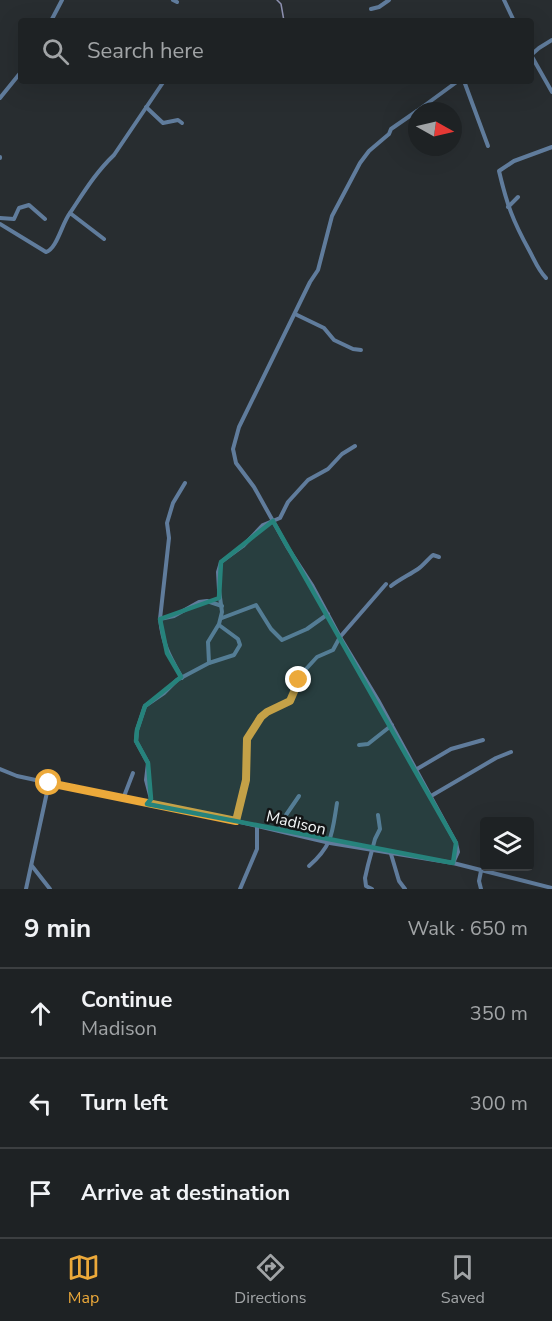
<!DOCTYPE html>
<meta charset="utf-8">
<style>
:root{--surface:#1e2224;--page:#2b2f31;--text:#f1f3f6;--muted:#a1a4a6;--line:#3c3f41;--accent:#eca93a}
body{margin:0;font-family:"Nunito Sans",sans-serif;background:var(--page);color:var(--text)}
.controls{position:absolute;right:18px;bottom:18px;display:grid;overflow:hidden;border-radius:6px;box-shadow:0 6px 24px #0002}
.controls button{width:54px;height:54px;display:grid;place-items:center;padding:0;border:0;border-bottom:2px solid var(--line);background:var(--surface);color:var(--text);font:30px sans-serif}
.compass{position:absolute;left:408px;top:102px;width:54px;height:54px;border-radius:50%;background:var(--surface);box-shadow:0 6px 24px #0002;rotate:98deg}
.stop{position:absolute;width:18px;height:18px;margin:-14px;border:4px solid #eca93a;border-radius:50%;background:#fff}
.stop.end{background:#eca93a;border-color:#fff;box-shadow:0 2px 6px #0008}
.list{margin:0;padding:0;list-style:none}
h2{display:flex;justify-content:space-between;align-items:center;height:78px;margin:0;padding:0 24px;font-size:26px}
h2 small{font-size:20px;font-weight:400;color:var(--muted)}
.list li{display:grid;grid-template-columns:39px 1fr auto;gap:18px;align-items:center;box-sizing:border-box;height:90px;padding:0 24px;border-top:2px solid var(--line)}
.list b{display:block;font-size:22px;white-space:nowrap}
.list p{margin:0;font-size:20px;white-space:nowrap;color:var(--muted)}
.list em{font-size:20px;font-style:normal;color:var(--muted)}
.icon{flex:none;width:33px;height:33px;fill:none;stroke:currentColor;stroke-width:2;stroke-linecap:round;stroke-linejoin:round}
.map{position:relative;flex:none;width:552px;height:889px;overflow:hidden}
.search{position:absolute;background:var(--surface);box-shadow:0 6px 24px #0002;left:18px;right:18px;top:18px;height:66px;display:flex;align-items:center;gap:15px;box-sizing:border-box;padding:0 21px;border-radius:6px;color:var(--muted);font-size:22px}
.sheet{height:348px;background:var(--surface)}
nav{display:flex;justify-content:space-around;align-items:center;box-sizing:border-box;height:84px;border-top:2px solid var(--line);background:var(--surface);font-size:16px;color:var(--muted)}
nav a{display:grid;justify-items:center;gap:3px}
nav .on{color:var(--accent)}
.map>svg:first-child{display:block}
</style>
<div class="map">
<svg width="552" height="889" viewBox="0 0 552 889">
<rect width="100%" height="100%" fill="#282d30"/>
<g fill="none" stroke-linecap="round" stroke-linejoin="round">
<!-- stream -->
<path stroke="#8f92b2" stroke-width="1.5" d="M277,0L281,4L284,21"/>
<!-- minor -->
<g stroke="#607c9c" stroke-width="4">
<path d="M173,0L177,2"/>
<path d="M504,0L514,21"/>
<path d="M371,9L379,7L389,0"/>
<path d="M51,21L62,0"/>
<path d="M531,55L552,92"/>
<path d="M531,55L539,48L552,40"/>
<path d="M464,81L488,146"/>
<path d="M0,98L21,72"/>
<path d="M146,107L163,123L178,120L182,123"/>
<path d="M417,111L391,129L389,134L369,151L360,163L332,216L318,270L310,282L239,427L233,449L236,463L254,487L288,548L312,585L340,637L378,700L456,843L458,852L453,863"/>
<path d="M417,111L458,81"/>
<path d="M0,157V158"/>
<path d="M508,207L518,197"/>
<path d="M70,213C84,192 96,172 114,155L164,81"/>
<path d="M0,218L14,219L19,208L29,205L45,219"/>
<path d="M0,224L46,252C57,249 62,223 70,213L104,239"/>
<path d="M546,278C538,270 535,261 529,250C513,221 507,205 499,171L514,161L552,147"/>
<path d="M295,314L324,328L334,340L353,349L361,350"/>
<path d="M185,483L173,503L167,523L169,538L160,619L174,616L199,602L207,601L222,606"/>
<path d="M391,586C400,579 409,575 418,569C423,566 428,559 433,555L439,557"/>
<path d="M222,618L256,605L271,629L282,640L307,629L328,614"/>
<path d="M160,619C163,645 169,655 182,678"/>
<path d="M209,663L234,655L240,645L238,639L219,625"/>
<path d="M359,745L368,744L392,725"/>
<path d="M0,769L17,776L147,804L236,821L330,843L453,863L552,888"/>
<path d="M417,769L451,749L483,740"/>
<path d="M431,796L496,758L511,752"/>
<path d="M123,799L133,773"/>
<path d="M147,804L151,799L146,780L148,763L136,741L137,730L145,706L164,693L177,680L209,663L208,642L219,624L222,612L219,590L218,572L221,562L243,546L263,525L280,518L288,502L308,480L328,469L342,454L355,446"/>
<path d="M236,821L246,780L247,739L251,732L267,712L290,701L306,669L317,657L333,650L340,637L386,584"/>
<path d="M279,831L286,815L299,796"/>
<path d="M391,854L399,881L405,889"/>
<path d="M32,866L50,889"/>
<path d="M309,866C333,845 332,833 337,803"/>
<path d="M481,871L479,881L481,889"/>
<path d="M26,889L49,783"/>
<path d="M240,889L257,849V826"/>
<path d="M372,889L366,886L365,878L368,865L375,839L380,829L378,815"/>
</g>
</g>
<g fill="none" stroke-linecap="round" stroke-linejoin="round">
<!-- route -->
<path stroke="#eca93a" stroke-width="8" d="M49,783L236,821L246,780L247,739L261,717L267,712L290,701L299,680"/>
</g>
<!-- marked area -->
<path fill="#26837c" fill-opacity="0.2" stroke="#26837c" stroke-width="4.5" stroke-linejoin="round" d="M273,521L456,843L453,863L147,804L151,799L148,763L136,741L137,730L145,706L181,677L167,653L160,619L219,598L221,562Z"/>
<g text-anchor="middle" dominant-baseline="central" stroke-width="5" stroke-linejoin="round" paint-order="stroke">
<!-- street labels -->
<g font-size="16" fill="#f2f6f7" stroke="#131516">
<text transform="translate(296 823) rotate(13)">Madison</text>
</g>
</g>
</svg>
<div class="controls">
<button><svg class="icon" aria-label="layers" viewBox="0 0 24 24"><path d="M12 4l9 5-9 5-9-5zM3 14l9 5 9-5"/></svg></button>
</div>
<svg class="compass" viewBox="-18 -18 36 36"><path d="M0-13l5 13h-10z" fill="#e53935"/><path d="M0 13l5-13h-10z" fill="#a1a4a6"/></svg>
<div class="stop" style="left:49px;top:783px"></div>
<div class="stop end" style="left:299px;top:680px"></div>
<div class="search"><svg class="icon" aria-label="search" viewBox="0 0 24 24"><circle cx="10" cy="10" r="6"/><path d="M15 15l6 6"/></svg>Search here</div>
</div>
<section class="sheet">
<h2>9 min<small>Walk · 650 m</small></h2>
<ul class="list">
<li><svg class="icon" aria-label="ahead" viewBox="0 0 24 24"><path d="M12 20V5M6 11l6-6 6 6"/></svg><div><b>Continue</b><p>Madison</p></div><em>350 m</em></li>
<li><svg class="icon" aria-label="left" viewBox="0 0 24 24"><path d="M17 20v-9H6M10 6l-5 5 5 5"/></svg><div><b>Turn left</b></div><em>300 m</em></li>
<li><svg class="icon" aria-label="arrive" viewBox="0 0 24 24"><path d="M6 21V4h12l-3 4 3 4H6"/></svg><div><b>Arrive at destination</b></div></li>
</ul>
</section>
<nav>
<a class="on"><svg class="icon" aria-label="map" viewBox="0 0 24 24"><path d="M3 6l6-2 6 2 6-2v14l-6 2-6-2-6 2zM9 4v14M15 6v14"/></svg>Map</a>
<a><svg class="icon" aria-label="directions" viewBox="0 0 24 24"><path d="M12 3l9 9-9 9-9-9zM9 14v-3h6M13 9l2 2-2 2"/></svg>Directions</a>
<a><svg class="icon" aria-label="saved" viewBox="0 0 24 24"><path d="M7 4h10v16l-5-4-5 4z"/></svg>Saved</a>
</nav>
